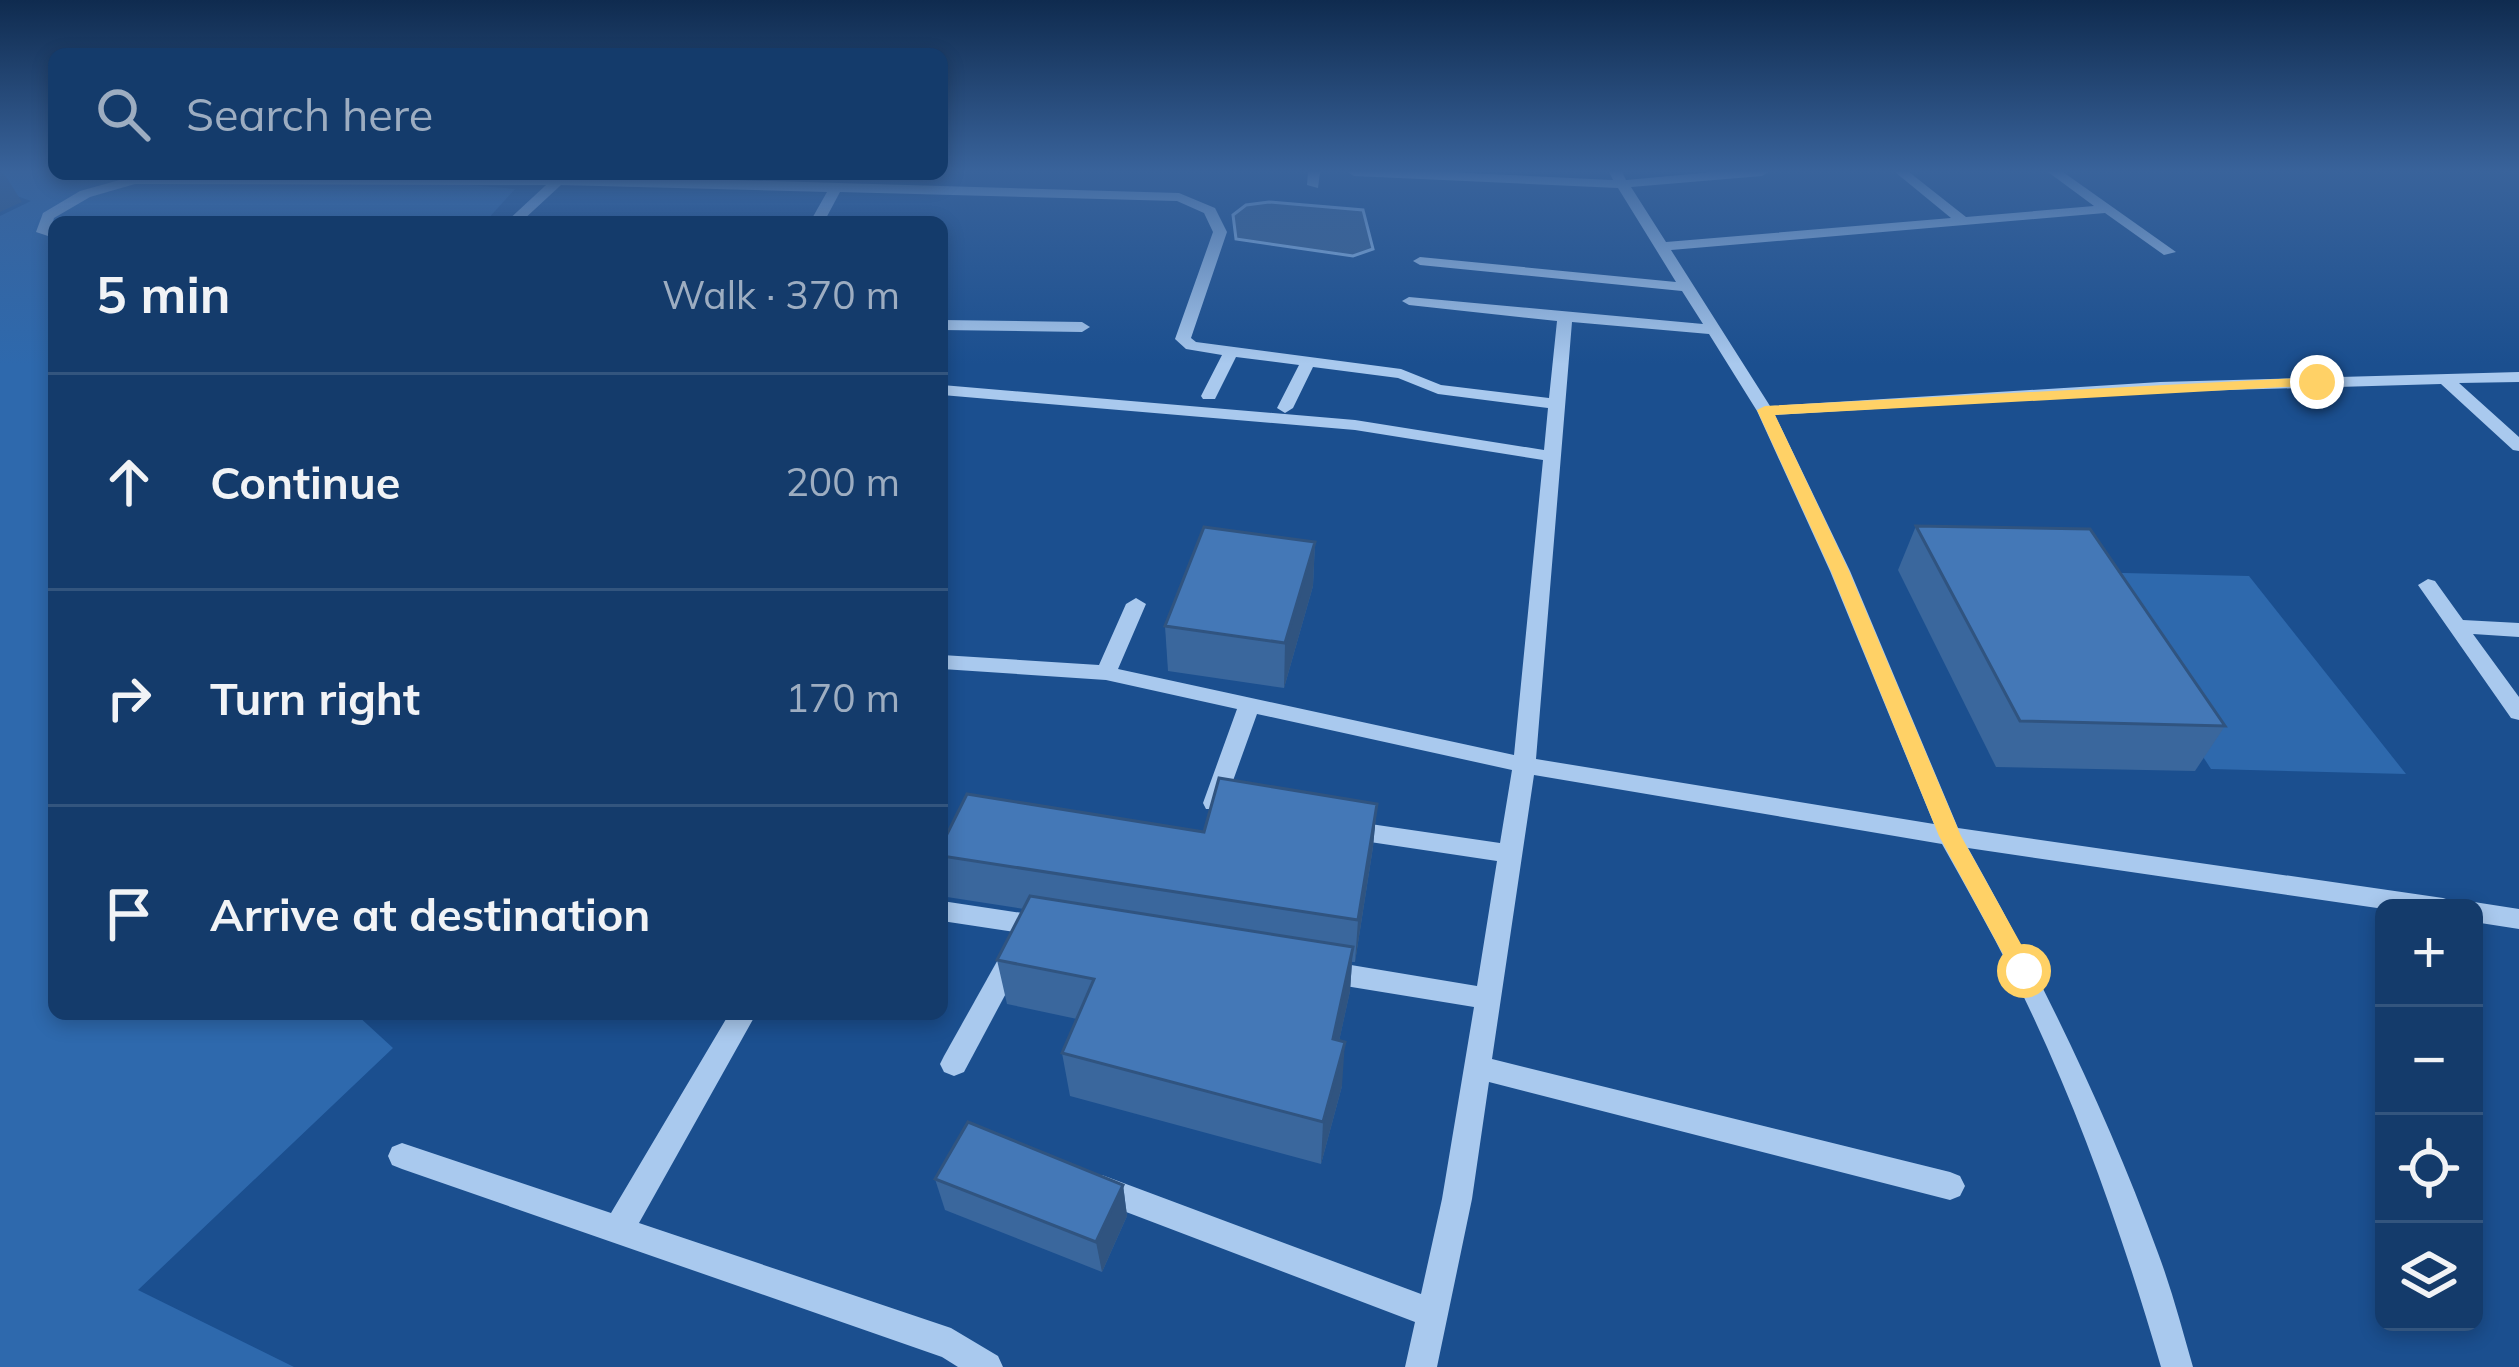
<!DOCTYPE html>
<meta charset="utf-8">
<style>
:root{--surface:#143b6b;--page:#1d4271;--text:#f1f3f6;--muted:#9dadc1;--line:#33557e}
body{margin:0;font-family:Mulish,sans-serif;background:var(--page);color:var(--text)}
.controls{position:absolute;right:36px;bottom:36px;display:grid;overflow:hidden;border-radius:18px;box-shadow:0 6px 18px #0003}
.controls button{width:108px;height:108px;display:grid;place-items:center;padding:0;border:0;border-bottom:3px solid var(--line);background:var(--surface);color:var(--text);font:60px sans-serif}
.stop{position:absolute;width:36px;height:36px;margin:-27px;border:9px solid #ffd166;border-radius:50%;background:#fff}
.stop.end{background:#ffd166;border-color:#fff;box-shadow:0 3px 12px #0008}
.list{margin:0;padding:0;list-style:none}
h2{display:flex;justify-content:space-between;align-items:center;height:156px;margin:0;padding:0 48px;font-size:51px}
h2 small{font-size:39px;font-weight:400;color:var(--muted)}
.list li{display:grid;grid-template-columns:78px 1fr auto;gap:36px;align-items:center;box-sizing:border-box;height:216px;padding:0 48px;border-top:3px solid var(--line)}
.list b{display:block;font-size:45px;white-space:nowrap}
.list em{font-size:39px;font-style:normal;color:var(--muted)}
.icon{flex:none;width:66px;height:66px;fill:none;stroke:currentColor;stroke-width:2;stroke-linecap:round;stroke-linejoin:round}
.map{position:relative;flex:none;width:2519px;height:1367px;overflow:hidden}
.search{position:absolute;background:var(--surface);box-shadow:0 6px 18px #0003;left:48px;top:48px;width:900px;height:132px;display:flex;align-items:center;gap:30px;box-sizing:border-box;padding:0 42px;border-radius:18px;color:var(--muted);font-size:45px}
.panel{position:absolute;background:var(--surface);box-shadow:0 6px 18px #0003;left:48px;top:216px;width:900px;height:804px;border-radius:18px}
.map>svg:first-child{display:block}
</style>
<div class="map">
<svg width="2519" height="1367" viewBox="0 0 2519 1367">
<rect width="100%" height="100%" fill="#1b4f8f"/>
<!-- green -->
<g fill="#2e69ad">
<path d="M0,172L339,174L515,189L485,222H54V1014H356L393,1048L138,1290L294,1367H0V216L31,201L0,190Z"/>
<path d="M2082,572L2249,576L2406,774L2211,769Z"/>
</g>
<!-- water -->
<path fill="#3c6290" stroke="#9cc4f0" stroke-width="3" d="M1269,202L1363,210L1373,249L1353,256L1236,239L1233,215L1246,205Z"/>
<g fill="none" stroke-linecap="round" stroke-linejoin="round">
<!-- minor -->
<g fill="#a9c9ee" fill-rule="evenodd">
<path d="M1308,172H1320L1318,188L1307,185Z"/>
<path d="M1348,172H1445L1613,180L1609,172H1622L1626,180L1714,172H1768L1762,176L1631,187L1666,242L1951,218L1895,172H1909L1966,217L2094,206L2048,172H2063L2176,252L2164,255L2105,213L1671,250L1770,406L2160,382L2519,372V382L2459,383L2519,437V451L2513,450L2441,384L2160,392L1775,415L1850,571L1958,828L2443,898L2452,901L2455,908L2384,909L1968,848C2041,978 2107,1112 2158,1253C2172,1290 2182,1329 2193,1367H2161C2122,1233 2075,1098 2012,973C1990,929 1966,887 1942,844L1534,775L1492,1059L1950,1172L1960,1176L1965,1186L1960,1196L1950,1200L1489,1082L1472,1199L1437,1367H1405L1415,1322L1092,1199L1087,1189L1092,1179L1102,1175L1421,1294L1442,1199L1474,1007L1327,983L1318,980L1314,972L1318,964L1327,961L1477,986L1497,861L1350,839L1342,836L1338,830L1342,824L1350,821L1500,843L1512,770L1257,714L1225,803L1222,809H1206L1203,803L1237,709L1106,680L942,669V655L1099,665L1126,604L1136,598L1146,604L1118,669L1514,755L1543,460L1355,430L942,395V385L1355,420L1544,450L1548,408L1438,394L1398,378L1313,367L1293,408L1285,413L1277,408L1299,365L1236,357L1215,399H1203L1201,396L1222,355L1186,349L1175,339L1213,232L1204,213L1177,201L840,192L824,222H810L827,192L561,185L521,222H506L546,185L135,184L90,197L54,218L51,229L54,230V238L36,232L43,213L80,191L134,176L560,175L1179,193L1215,208L1227,232L1191,338L1196,342L1401,369L1441,385L1549,398L1557,321L1409,305L1402,301L1409,297L1703,324L1682,291L1420,265L1413,261L1420,257L1676,282L1618,188L1354,176ZM1572,322L1709,334L1757,411L1830,571L1934,824L1536,759Z"/>
<path d="M942,320L1082,322L1090,327L1082,332L942,330Z"/>
<path d="M2428,579L2435,581L2463,620L2519,623V637L2473,634L2519,697V720L2511,718L2418,585Z"/>
<path d="M942,901L1042,916L1051,919L1054,926L1051,933L1042,936L942,921Z"/>
<path d="M2474,902L2519,909V929L2474,922V908H2464Z"/>
<path d="M1014,944L1023,947L1027,954L964,1072L954,1076L944,1072L940,1064L944,1056L1005,947Z"/>
<path d="M729,1014H756L639,1223L951,1328L998,1356L1003,1367H958L942,1357L402,1169L392,1165L388,1156L392,1147L402,1143L611,1213Z"/>
</g>
</g>
<!-- wall -->
<g fill="#3a679d">
<path d="M1916,526L2225,726L2195,771L1996,767L1898,570Z"/>
<path d="M1315,542L1313,586L1284,688L1168,671L1165,626Z"/>
<path d="M1377,804L1373,847L1355,962H1352L1350,991L1339,1041L1342,1086L1321,1164L1070,1096L1062,1053L1077,1019L1007,1004L997,960L1024,909L947,897L942,876V844L1204,832Z"/>
<path d="M935,1179L1123,1185L1127,1216L1102,1272L945,1210Z"/>
</g>
<!-- shaded-wall -->
<g fill="#305480">
<path d="M0,172H3L22,202L0,212Z"/>
<path d="M1315,542L1313,586L1284,688L1285,643Z"/>
<path d="M1377,804L1373,847L1355,962L1358,920Z"/>
<path d="M1353,947L1350,991L1330,1083L1333,1039Z"/>
<path d="M1345,1042L1342,1086L1321,1164L1323,1122Z"/>
<path d="M1123,1185L1127,1216L1102,1272L1096,1242Z"/>
</g>
<!-- building -->
<g fill="#4478b7" stroke="#305480" stroke-width="3">
<path d="M1916,526L2090,529L2225,726L2020,721Z"/>
<path d="M1204,527L1315,542L1285,643L1165,626Z"/>
<path d="M1219,778L1377,804L1358,920L942,856V844L967,794L1204,832Z"/>
<path d="M1030,896L1353,947L1333,1039L1345,1042L1323,1122L1062,1053L1094,979L997,960Z"/>
<path d="M968,1122L1123,1185L1096,1242L935,1179Z"/>
</g>
<!-- sky -->
<linearGradient id="sky" x2="0" y2="1"><stop stop-color="#0f2b4f"/><stop offset="0.47" stop-color="#39639b"/><stop offset="1" stop-color="#39639b" stop-opacity="0"/></linearGradient>
<rect width="2519" height="364" fill="url(#sky)"/>
<!-- route -->
<path fill="#ffd166" d="M2317,377L2322,379V385L1775,415L1849,571L1961,836L2036,971L2033,978H2016L1939,836L1831,571L1757,410L1765,406Z"/>
</svg>
<div class="controls">
<button>+</button>
<button>−</button>
<button><svg class="icon" aria-label="locate" viewBox="0 0 24 24"><circle cx="12" cy="12" r="6"/><path d="M12 2v4M12 18v4M2 12h4M18 12h4"/></svg></button>
<button><svg class="icon" aria-label="layers" viewBox="0 0 24 24"><path d="M12 4l9 5-9 5-9-5zM3 14l9 5 9-5"/></svg></button>
</div>
<div class="stop" style="left:2024px;top:971px"></div>
<div class="stop end" style="left:2317px;top:382px"></div>
<div class="search"><svg class="icon" aria-label="search" viewBox="0 0 24 24"><circle cx="10" cy="10" r="6"/><path d="M15 15l6 6"/></svg>Search here</div>
<section class="panel">
<h2>5 min<small>Walk · 370 m</small></h2>
<ul class="list">
<li><svg class="icon" aria-label="ahead" viewBox="0 0 24 24"><path d="M12 20V5M6 11l6-6 6 6"/></svg><div><b>Continue</b></div><em>200 m</em></li>
<li><svg class="icon" aria-label="right" viewBox="0 0 24 24"><path d="M7 20v-9h11M14 6l5 5-5 5"/></svg><div><b>Turn right</b></div><em>170 m</em></li>
<li><svg class="icon" aria-label="arrive" viewBox="0 0 24 24"><path d="M6 21V4h12l-3 4 3 4H6"/></svg><div><b>Arrive at destination</b></div></li>
</ul>
</section>
</div>
